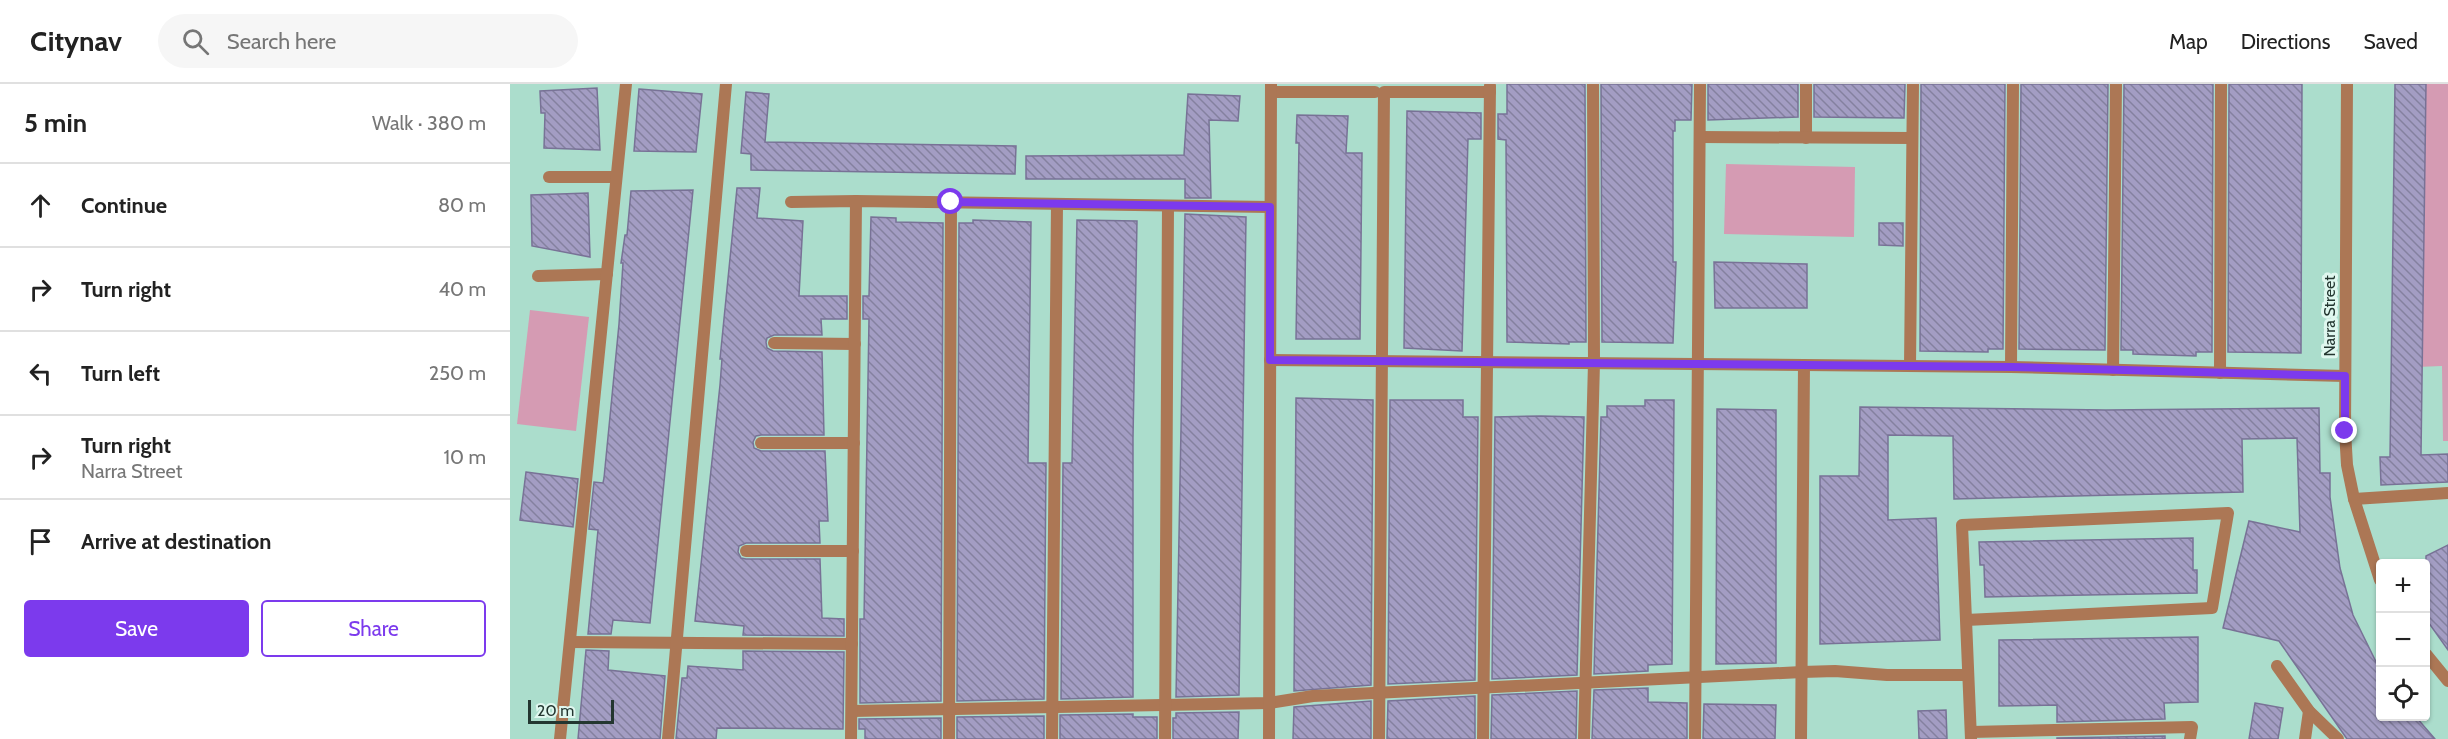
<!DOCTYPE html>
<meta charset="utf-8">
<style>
:root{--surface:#fff;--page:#f6f6f6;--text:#222;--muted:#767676;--line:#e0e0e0;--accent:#7c3aed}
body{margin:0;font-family:Cabin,sans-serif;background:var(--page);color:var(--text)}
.controls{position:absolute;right:18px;bottom:18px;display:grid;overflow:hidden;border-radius:6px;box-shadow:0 2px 4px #0004}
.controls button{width:54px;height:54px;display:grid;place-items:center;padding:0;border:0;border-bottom:2px solid var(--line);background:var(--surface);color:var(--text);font:30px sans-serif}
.scale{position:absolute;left:18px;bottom:15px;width:86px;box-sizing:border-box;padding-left:6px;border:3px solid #233630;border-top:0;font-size:16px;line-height:21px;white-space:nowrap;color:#233630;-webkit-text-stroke:4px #dff7ef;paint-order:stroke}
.stop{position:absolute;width:18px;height:18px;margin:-14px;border:4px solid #7c3aed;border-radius:50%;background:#fff}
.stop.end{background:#7c3aed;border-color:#fff;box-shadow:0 2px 6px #0008}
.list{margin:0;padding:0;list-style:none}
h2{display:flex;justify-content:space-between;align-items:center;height:78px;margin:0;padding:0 24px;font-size:26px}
h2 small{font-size:20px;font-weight:400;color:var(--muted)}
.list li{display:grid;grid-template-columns:39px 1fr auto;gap:18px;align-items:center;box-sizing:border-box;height:84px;padding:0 24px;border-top:2px solid var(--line)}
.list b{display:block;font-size:22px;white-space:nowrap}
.list p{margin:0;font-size:20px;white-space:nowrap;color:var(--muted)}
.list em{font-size:20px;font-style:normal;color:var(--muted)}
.actions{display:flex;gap:12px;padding:18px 24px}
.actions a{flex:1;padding:14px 0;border:2px solid var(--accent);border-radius:6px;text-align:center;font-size:21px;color:var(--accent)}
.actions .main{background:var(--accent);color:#fff}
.icon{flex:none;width:33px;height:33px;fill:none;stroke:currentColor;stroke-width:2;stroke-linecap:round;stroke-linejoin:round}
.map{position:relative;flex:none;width:1938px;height:655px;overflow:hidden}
header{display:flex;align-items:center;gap:36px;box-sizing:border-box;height:84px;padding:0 30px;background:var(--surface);border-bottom:2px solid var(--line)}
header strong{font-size:28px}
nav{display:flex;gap:33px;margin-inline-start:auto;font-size:21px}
.search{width:420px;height:54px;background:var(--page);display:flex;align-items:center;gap:15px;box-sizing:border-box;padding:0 21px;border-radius:33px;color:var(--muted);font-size:22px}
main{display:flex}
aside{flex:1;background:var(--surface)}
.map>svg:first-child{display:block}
</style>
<header>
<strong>Citynav</strong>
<div class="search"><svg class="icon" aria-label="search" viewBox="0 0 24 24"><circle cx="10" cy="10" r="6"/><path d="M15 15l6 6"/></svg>Search here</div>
<nav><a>Map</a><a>Directions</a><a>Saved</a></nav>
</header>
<main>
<aside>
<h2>5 min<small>Walk · 380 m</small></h2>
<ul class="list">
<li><svg class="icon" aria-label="ahead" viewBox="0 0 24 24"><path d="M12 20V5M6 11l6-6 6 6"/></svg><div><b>Continue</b></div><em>80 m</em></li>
<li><svg class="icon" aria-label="right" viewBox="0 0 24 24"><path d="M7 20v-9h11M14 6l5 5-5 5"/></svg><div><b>Turn right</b></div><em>40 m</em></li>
<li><svg class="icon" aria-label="left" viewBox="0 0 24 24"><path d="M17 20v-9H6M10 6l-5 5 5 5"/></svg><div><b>Turn left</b></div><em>250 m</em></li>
<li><svg class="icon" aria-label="right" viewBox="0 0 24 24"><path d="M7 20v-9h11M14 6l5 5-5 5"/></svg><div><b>Turn right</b><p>Narra Street</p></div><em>10 m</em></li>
<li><svg class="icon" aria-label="arrive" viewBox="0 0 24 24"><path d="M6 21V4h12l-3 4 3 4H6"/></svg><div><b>Arrive at destination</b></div></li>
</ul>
<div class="actions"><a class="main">Save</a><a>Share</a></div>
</aside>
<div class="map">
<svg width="1938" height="655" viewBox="0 0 1938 655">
<defs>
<pattern id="building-back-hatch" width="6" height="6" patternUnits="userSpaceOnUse" patternTransform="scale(1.5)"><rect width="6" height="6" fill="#a39dc3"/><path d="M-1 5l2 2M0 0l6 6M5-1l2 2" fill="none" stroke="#84819f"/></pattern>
</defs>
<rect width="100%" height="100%" fill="#abddcc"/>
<!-- grass -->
<g fill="#d59bb3">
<path d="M1909,0H1938V357H1933L1932,282L1906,283Z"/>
<path d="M1216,80L1345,83L1344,153L1214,150Z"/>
<path d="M20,226L79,233L66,347L7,340Z"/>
</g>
<!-- building -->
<g fill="url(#building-back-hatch)" stroke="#787296" stroke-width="1.5">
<path d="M997,0H1075L1076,258H1059V260L997,258L996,56L988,55V30H997Z"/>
<path d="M1091,0H1182L1181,36H1165V47H1163V178H1166L1163,259L1092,258Z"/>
<path d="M1198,0H1288V33L1198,36Z"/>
<path d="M1304,0H1395L1394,34L1304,33Z"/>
<path d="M1411,0H1495L1493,265H1478V268L1410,267Z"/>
<path d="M1511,0H1598L1595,266L1509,265Z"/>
<path d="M1614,0H1703L1702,268H1686V272L1623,270V266H1611Z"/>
<path d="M1719,0H1792L1791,269L1718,268Z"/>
<path d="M1885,0H1916L1911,371L1938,370V398L1871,401L1870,373H1880Z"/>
<path d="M87,4L90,66L34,64L35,29H31L30,7Z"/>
<path d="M129,5L192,10L186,68L124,67Z"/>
<path d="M236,8L259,10L255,58L506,62L505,90L241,86V70L231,69Z"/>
<path d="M678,10L730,12L728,37L699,36L701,114H675V95H516V72L674,71Z"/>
<path d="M897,27L971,29V55H958L952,267L894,264Z"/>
<path d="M787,31L838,32L836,69H852L850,255H786L789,59H786Z"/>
<path d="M227,104H250L247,134L293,137L289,212H337V235H311L312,251H264L257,254L256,258L257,264L263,267L312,268L314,351H251L246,352L243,358L244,364L251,367H315L318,437H309L310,459H236L229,462L228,468L231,474L236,475H310L312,534L334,535V552L233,551L234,542L185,537L210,301L212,275H210Z"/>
<path d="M183,106L140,539L103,536L101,550H78L88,446L79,445L84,398L93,399L94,394L109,240L113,179H111L115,151H117L121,107Z"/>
<path d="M78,109L80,173L22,162L21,111Z"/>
<path d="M675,130L736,133L729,611L666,613Z"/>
<path d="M361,133L386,134V138L433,139L431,617L350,619V535H354L359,235H353V212H359Z"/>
<path d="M463,136L521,138L518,379H536L534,615L447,617L449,139H463Z"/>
<path d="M567,136L627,137L623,354V613L551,615L553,379H562Z"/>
<path d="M1369,139H1393V162L1369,161Z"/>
<path d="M1204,178L1297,180V224H1205Z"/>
<path d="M786,314L863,316L861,601L784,607Z"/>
<path d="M880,316H953V333H968L965,596L878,600Z"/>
<path d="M1135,316H1164L1162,580L1138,581V587L1084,590L1091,333H1097V322H1135Z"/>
<path d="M1350,323L1596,326L1809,324L1810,389H1820V413L1830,484L1843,531L1870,586V633H1906L1925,655H1837L1769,557L1713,544L1739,437L1790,448L1787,354L1732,355L1733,408L1444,415L1443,352L1378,351V436L1426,434L1430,556L1310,560V392H1349Z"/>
<path d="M1207,325L1266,326V579L1206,580Z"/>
<path d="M1031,332L1074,333L1067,591L982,595L985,333Z"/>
<path d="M16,388L68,395L63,443L10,436Z"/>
<path d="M1683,454V486H1687V509L1475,513L1474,481H1470L1469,458Z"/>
<path d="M1938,461V566L1916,535V472Z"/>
<path d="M1688,553V618L1654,619L1655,635L1547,638V621L1489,622V556Z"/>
<path d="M76,566L99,567L98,586L155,592L150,655H68Z"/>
<path d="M233,567L334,568L333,645L207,644L206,655H166L172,594H177L178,582L233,586Z"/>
<path d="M1138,604V618L1177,619V655H1082L1084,606Z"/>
<path d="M1067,607L1066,655H981L982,611Z"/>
<path d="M965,612V655H877L878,617Z"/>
<path d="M861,617V655H783L784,623Z"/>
<path d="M1745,619L1773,624L1768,655H1739Z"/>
<path d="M1194,620L1266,621L1265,655H1193Z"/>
<path d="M1436,626L1437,655H1409L1408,627Z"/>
<path d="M729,628L728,655H663V634H666V629Z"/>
<path d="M623,630V633H647V655H550V631Z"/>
<path d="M534,632V655H447V633Z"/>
<path d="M431,634V655H355V645H349V635Z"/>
<path d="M1655,652V655H1547V654Z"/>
</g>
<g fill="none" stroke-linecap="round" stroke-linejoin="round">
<!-- minor -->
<g stroke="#ac7755" stroke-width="12">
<path d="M1296,0V54"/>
<path d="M761,8H865"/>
<path d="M1190,53L1402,54"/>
<path d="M39,93H106"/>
<path d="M281,118L346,117L760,123"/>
<path d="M28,192L97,190"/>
<path d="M264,259L345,260"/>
<path d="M760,276L1501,283L1835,292"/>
<path d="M1400,282L1403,0"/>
<path d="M1501,283L1503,0"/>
<path d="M1603,286L1606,0"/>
<path d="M1710,289L1711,0"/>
<path d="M251,359H344"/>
<path d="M1844,415L1938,409"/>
<path d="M236,467H343"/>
<path d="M1456,536L1702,524L1718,429L1452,441L1461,655"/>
<path d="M60,558L342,560"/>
<path d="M1767,582L1799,627L1828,655"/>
<path d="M342,627L759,619L803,612L1292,588L1325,587L1377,591H1458"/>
<path d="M1461,648L1682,643L1680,655"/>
<path d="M50,655L116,0"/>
<path d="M158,655L216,0"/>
<path d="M341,655L346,117"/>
<path d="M439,655L441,119"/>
<path d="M542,655L547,121"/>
<path d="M655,655L658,122"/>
<path d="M759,655L761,0"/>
<path d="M869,655L874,8H980"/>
<path d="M973,655L980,2"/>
<path d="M1074,655L1084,279L1083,0"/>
<path d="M1185,655L1190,0"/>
<path d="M1291,655L1294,281"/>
<path d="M1795,655L1799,627"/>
</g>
<!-- tertiary -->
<g stroke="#ac7755" stroke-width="12">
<path d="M1837,0L1835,347L1837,381L1844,415L1870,496"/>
<path d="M1916,570L1938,597"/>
</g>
</g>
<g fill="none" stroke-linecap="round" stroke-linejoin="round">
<!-- route -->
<path stroke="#7c3aed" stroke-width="8" d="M441,118L760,123V276L1502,283L1835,292V347"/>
</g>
<g text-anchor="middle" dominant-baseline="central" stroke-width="6" stroke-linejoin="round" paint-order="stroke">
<!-- street labels -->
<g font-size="16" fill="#233630" stroke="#dff7ef">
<text transform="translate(1819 232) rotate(-90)">Narra Street</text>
</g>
</g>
</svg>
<div class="controls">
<button>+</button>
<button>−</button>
<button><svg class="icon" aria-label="locate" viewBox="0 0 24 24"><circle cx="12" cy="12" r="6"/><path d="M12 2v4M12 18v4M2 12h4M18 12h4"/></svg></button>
</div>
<div class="scale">20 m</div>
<div class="stop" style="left:441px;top:118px"></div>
<div class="stop end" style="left:1835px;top:347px"></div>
</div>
</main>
